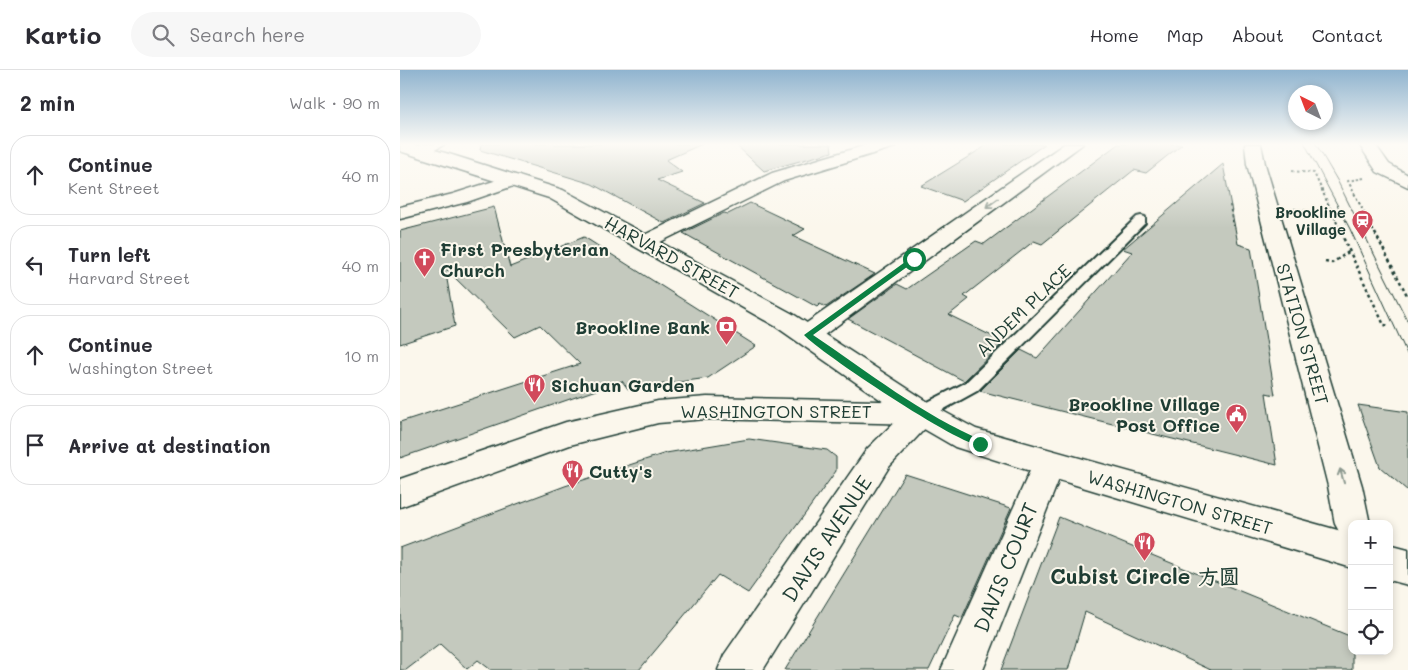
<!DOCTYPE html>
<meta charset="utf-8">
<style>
:root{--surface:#fff;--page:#f7f7f7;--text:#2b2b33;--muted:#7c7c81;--line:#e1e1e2}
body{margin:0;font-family:Mali,"LXGW WenKai TC",sans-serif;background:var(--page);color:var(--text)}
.controls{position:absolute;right:15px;bottom:15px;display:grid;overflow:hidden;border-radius:10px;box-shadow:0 2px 8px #0003}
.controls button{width:45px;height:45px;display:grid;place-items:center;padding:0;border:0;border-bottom:1px solid var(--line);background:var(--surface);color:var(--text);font:25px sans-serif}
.compass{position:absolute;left:888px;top:15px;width:45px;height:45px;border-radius:50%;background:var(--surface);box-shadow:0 2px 8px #0003;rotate:318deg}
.stop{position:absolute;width:15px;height:15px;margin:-11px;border:4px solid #0b8043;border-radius:50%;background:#fff}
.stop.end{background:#0b8043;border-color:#fff;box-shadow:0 1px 5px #0008}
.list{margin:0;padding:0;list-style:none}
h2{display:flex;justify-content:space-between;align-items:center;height:65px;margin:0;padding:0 20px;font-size:21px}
h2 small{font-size:16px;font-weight:400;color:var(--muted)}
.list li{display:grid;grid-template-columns:32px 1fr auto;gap:15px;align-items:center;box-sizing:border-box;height:80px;margin:0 10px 10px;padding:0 10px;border:1px solid var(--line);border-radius:20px}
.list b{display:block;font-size:19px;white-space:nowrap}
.list p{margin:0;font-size:16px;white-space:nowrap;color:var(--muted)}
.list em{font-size:16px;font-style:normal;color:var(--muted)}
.icon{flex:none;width:28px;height:28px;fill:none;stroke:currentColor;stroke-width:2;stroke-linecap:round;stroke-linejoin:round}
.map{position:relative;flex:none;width:1008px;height:600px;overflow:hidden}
header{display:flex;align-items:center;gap:30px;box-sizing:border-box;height:70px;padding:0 25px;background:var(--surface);border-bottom:1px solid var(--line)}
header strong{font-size:24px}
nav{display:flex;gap:28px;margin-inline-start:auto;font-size:18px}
.search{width:350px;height:45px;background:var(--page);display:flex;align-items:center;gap:12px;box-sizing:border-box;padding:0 18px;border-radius:28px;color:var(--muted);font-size:19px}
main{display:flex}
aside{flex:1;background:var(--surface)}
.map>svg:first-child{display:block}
</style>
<header>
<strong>Kartio</strong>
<div class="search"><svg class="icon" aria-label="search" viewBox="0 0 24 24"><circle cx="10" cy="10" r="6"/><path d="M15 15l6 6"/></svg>Search here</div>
<nav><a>Home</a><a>Map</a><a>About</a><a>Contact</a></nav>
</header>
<main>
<aside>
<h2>2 min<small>Walk · 90 m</small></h2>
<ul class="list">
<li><svg class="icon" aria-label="ahead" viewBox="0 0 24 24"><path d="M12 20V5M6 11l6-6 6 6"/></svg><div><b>Continue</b><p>Kent Street</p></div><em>40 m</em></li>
<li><svg class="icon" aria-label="left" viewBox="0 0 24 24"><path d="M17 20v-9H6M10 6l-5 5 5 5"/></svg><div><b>Turn left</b><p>Harvard Street</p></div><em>40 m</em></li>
<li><svg class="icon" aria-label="ahead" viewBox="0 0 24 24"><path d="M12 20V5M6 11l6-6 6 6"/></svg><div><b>Continue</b><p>Washington Street</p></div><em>10 m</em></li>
<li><svg class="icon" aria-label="arrive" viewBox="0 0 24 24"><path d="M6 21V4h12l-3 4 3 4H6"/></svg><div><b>Arrive at destination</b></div></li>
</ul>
</aside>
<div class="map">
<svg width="1008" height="600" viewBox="0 0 1008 600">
<rect width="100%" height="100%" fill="#fbf7ec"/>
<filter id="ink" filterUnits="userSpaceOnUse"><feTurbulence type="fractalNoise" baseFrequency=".02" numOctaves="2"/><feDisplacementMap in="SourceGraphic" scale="10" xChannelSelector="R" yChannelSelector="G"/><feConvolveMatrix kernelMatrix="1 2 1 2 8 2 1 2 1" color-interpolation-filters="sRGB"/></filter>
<g filter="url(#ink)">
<!-- building -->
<g fill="#c4c9be" stroke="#1f3d34">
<path d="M81,74H302L266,90L282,102L257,110L305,133L264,153L192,114L80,80Z"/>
<path d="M335,74H431L432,82L364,101Z"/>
<path d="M589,74H645L563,131L521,116Z"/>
<path d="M718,74H782L746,103L734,100L642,174L634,171L564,226L569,229L549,245L604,272L564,311L448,249L497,214L507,219L576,171L584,174Z"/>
<path d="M823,94L838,174L851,178L875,325L866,323L877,395L580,321L621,280L637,288L732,182L723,179Z"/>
<path d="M350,133L405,159L393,166L475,204L426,237L420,234L417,237L283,163L324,143L328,144Z"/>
<path d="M94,137L110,197L184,167L356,276L308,308L228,319L222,311L0,388V352L180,294L140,255L115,267L45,198L55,256L0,274V161Z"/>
<path d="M958,335L1008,342V421L980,397Z"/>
<path d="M349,369L427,380L436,387V401L348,523L318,505L239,600H91L78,590L67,599L40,574L6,600H0V478L165,416L266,383Z"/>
<path d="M505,404L611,438L562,548L555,545L529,600H385Z"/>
<path d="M659,447L952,567V600H811L685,542L668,600H601Z"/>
</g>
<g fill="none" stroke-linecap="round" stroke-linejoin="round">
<defs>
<path id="lane" d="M741,146L745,147V153L577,321L528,348L522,350L516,348L513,343L516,338L565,313L737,147Z"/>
<g id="street">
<path d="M22,74H45L26,85H14L12,81Z"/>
<path d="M470,74H497L495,77L384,111L252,176L245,178L238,176L234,172L238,168L372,103Z"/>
<path d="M959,74H975L989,94L1008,105V117L977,102Z"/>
<path d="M113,105L119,106L122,110L119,114L67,132L0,149V137L53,124Z"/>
<path d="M522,332L532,335L537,343L532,351L489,397L363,600H318L324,585L467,379L512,335Z"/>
<path d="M649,381L660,385L665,394L583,600H541L633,394L638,385Z"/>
</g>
<g id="secondary">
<path d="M664,74H683L416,271L407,274L398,271L394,265L398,259Z"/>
<path d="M845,74H861L865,94L962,416L970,454H952V469L941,465L935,454L928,416L847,94Z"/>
<path d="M307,327L522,332L532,335L537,343L532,351L522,354L307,349L258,353L170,375L0,437V409L166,352L258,331Z"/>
</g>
<g id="primary">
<path d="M0,74H13L49,84L163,120L393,244L539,339L576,359L952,464V498L649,407L555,377L517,355L375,256L149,128L0,81Z"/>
<path d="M989,474L1008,479V515L989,510Z"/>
</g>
</defs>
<!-- lane casing -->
<use href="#lane" stroke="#1f3d34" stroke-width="4"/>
<!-- street casing -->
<use href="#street" stroke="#1f3d34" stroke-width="3"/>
<!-- secondary casing -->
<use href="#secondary" stroke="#1f3d34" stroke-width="3"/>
<!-- primary casing -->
<use href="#primary" stroke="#1f3d34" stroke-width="3"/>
<!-- path-far1 -->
<g stroke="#1f3d34" stroke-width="2" stroke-dasharray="2.5 2.5" stroke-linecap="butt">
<path d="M892,101L914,103L942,164"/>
<path d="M964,108L948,111L975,164"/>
<path d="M830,135L833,156"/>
<path d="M894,139L908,141"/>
</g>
<!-- path -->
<g stroke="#1f3d34" stroke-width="2.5" stroke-dasharray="3 3" stroke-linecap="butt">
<path d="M941,163L984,255L990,256"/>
<path d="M975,163L1008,227"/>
<path d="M925,192L932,193L950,181"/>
</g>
<!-- lane -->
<use href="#lane" fill="#fbf7ec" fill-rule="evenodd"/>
<!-- street -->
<use href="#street" fill="#fbf7ec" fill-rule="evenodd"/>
<!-- secondary -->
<use href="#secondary" fill="#fbf7ec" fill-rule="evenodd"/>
<!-- primary -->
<use href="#primary" fill="#fbf7ec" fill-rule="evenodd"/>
<!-- tram -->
<g stroke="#1f3d34" stroke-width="1">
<path d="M905,74L950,159L1008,286"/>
<path d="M916,74L937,110L1008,252"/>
</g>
</g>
<!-- one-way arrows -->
<defs><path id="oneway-shaft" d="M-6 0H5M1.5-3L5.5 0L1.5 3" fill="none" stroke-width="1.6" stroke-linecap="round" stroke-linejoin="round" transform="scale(1.25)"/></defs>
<g stroke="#8d9a90">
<use href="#oneway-shaft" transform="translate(592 133) rotate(144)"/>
<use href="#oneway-shaft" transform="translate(942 406) rotate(-106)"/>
</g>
</g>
<!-- sky -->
<linearGradient id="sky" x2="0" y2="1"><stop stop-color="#90b4cf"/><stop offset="0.47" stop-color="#fdfbf6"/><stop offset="1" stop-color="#fdfbf6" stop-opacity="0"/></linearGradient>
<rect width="1008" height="158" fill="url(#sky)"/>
<!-- route -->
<path fill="#0b8043" d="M512,187L518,189L413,265C468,302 522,345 584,371V376C567,381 419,282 404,265Z"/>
<!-- icons -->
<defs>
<symbol id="station-pin" viewBox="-11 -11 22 30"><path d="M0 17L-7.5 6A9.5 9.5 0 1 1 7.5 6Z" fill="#d1495b" stroke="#fbf7ec"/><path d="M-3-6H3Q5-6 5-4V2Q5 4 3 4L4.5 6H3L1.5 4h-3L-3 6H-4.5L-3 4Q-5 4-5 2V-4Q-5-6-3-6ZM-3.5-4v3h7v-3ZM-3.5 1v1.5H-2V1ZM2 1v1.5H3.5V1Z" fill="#fff"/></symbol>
<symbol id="church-pin" viewBox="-11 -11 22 30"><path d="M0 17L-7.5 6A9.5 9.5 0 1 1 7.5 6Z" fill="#d1495b" stroke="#fbf7ec"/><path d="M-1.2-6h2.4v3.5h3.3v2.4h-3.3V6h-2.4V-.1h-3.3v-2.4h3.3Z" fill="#fff"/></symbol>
<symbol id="bank-pin" viewBox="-11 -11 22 30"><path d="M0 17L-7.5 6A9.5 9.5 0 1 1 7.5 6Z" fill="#d1495b" stroke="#fbf7ec"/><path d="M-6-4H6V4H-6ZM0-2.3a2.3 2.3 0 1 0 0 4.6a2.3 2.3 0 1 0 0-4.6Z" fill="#fff"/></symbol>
<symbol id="restaurant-pin" viewBox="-11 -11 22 30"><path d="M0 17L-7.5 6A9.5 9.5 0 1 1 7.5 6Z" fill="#d1495b" stroke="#fbf7ec"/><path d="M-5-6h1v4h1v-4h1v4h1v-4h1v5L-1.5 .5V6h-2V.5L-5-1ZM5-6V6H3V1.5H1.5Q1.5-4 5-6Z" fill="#fff"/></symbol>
<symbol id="civic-pin" viewBox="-11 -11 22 30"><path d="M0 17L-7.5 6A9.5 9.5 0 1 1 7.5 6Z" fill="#d1495b" stroke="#fbf7ec"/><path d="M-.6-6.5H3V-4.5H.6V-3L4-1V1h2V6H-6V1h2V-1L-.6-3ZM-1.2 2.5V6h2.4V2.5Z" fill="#fff"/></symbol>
</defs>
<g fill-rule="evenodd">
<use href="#station-pin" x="950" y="138" width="25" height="34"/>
<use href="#church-pin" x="12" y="176" width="25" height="34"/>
<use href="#bank-pin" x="314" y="244" width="25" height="34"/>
<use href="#restaurant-pin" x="122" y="302" width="25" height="34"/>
<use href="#civic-pin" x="824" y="332" width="25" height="34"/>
<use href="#restaurant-pin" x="160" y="388" width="25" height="34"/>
<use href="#restaurant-pin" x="732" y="460" width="25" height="34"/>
</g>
<g text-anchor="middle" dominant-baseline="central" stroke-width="4" stroke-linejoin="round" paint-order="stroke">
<!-- far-poi labels -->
<g font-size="15" font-weight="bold" fill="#1f3d34" stroke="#fbf7ec" text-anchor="end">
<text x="946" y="142">Brookline<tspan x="946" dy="17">Village</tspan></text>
</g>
<!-- poi labels -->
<g font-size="18" font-weight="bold" fill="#1f3d34" stroke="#fbf7ec" text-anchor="start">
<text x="40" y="179">First Presbyterian<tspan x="40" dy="21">Church</tspan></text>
<text x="310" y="257" text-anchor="end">Brookline Bank</text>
<text x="151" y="315">Sichuan Garden</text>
<text x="820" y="334" text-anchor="end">Brookline Village<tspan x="820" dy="21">Post Office</tspan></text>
<text x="189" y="401">Cutty's</text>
</g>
<!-- street labels -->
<g font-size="18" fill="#1f3d34" stroke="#fbf7ec">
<text transform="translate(272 187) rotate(29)">HARVARD STREET</text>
<text transform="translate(623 240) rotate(-44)">ANDEM PLACE</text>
<text transform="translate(903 264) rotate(74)">STATION STREET</text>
<text x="376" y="341">WASHINGTON STREET</text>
<text transform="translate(780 432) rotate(16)">WASHINGTON STREET</text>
</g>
<!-- near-street labels -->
<g font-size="21" fill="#1f3d34" stroke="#fbf7ec">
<text transform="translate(426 468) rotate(-57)">DAVIS AVENUE</text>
<text transform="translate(605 497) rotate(-68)">DAVIS COURT</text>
</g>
<!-- near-poi labels -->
<g font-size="21" font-weight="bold" fill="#1f3d34" stroke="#fbf7ec">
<text x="745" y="505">Cubist Circle 方圆</text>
</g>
</g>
</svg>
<div class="controls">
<button>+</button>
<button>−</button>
<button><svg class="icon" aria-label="locate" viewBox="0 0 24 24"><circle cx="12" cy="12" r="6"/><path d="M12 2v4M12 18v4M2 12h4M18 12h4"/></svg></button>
</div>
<svg class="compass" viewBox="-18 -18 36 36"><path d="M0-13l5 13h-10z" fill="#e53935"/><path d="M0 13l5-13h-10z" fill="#7c7c81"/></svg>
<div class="stop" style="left:514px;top:189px"></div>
<div class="stop end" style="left:580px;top:374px"></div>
</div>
</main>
